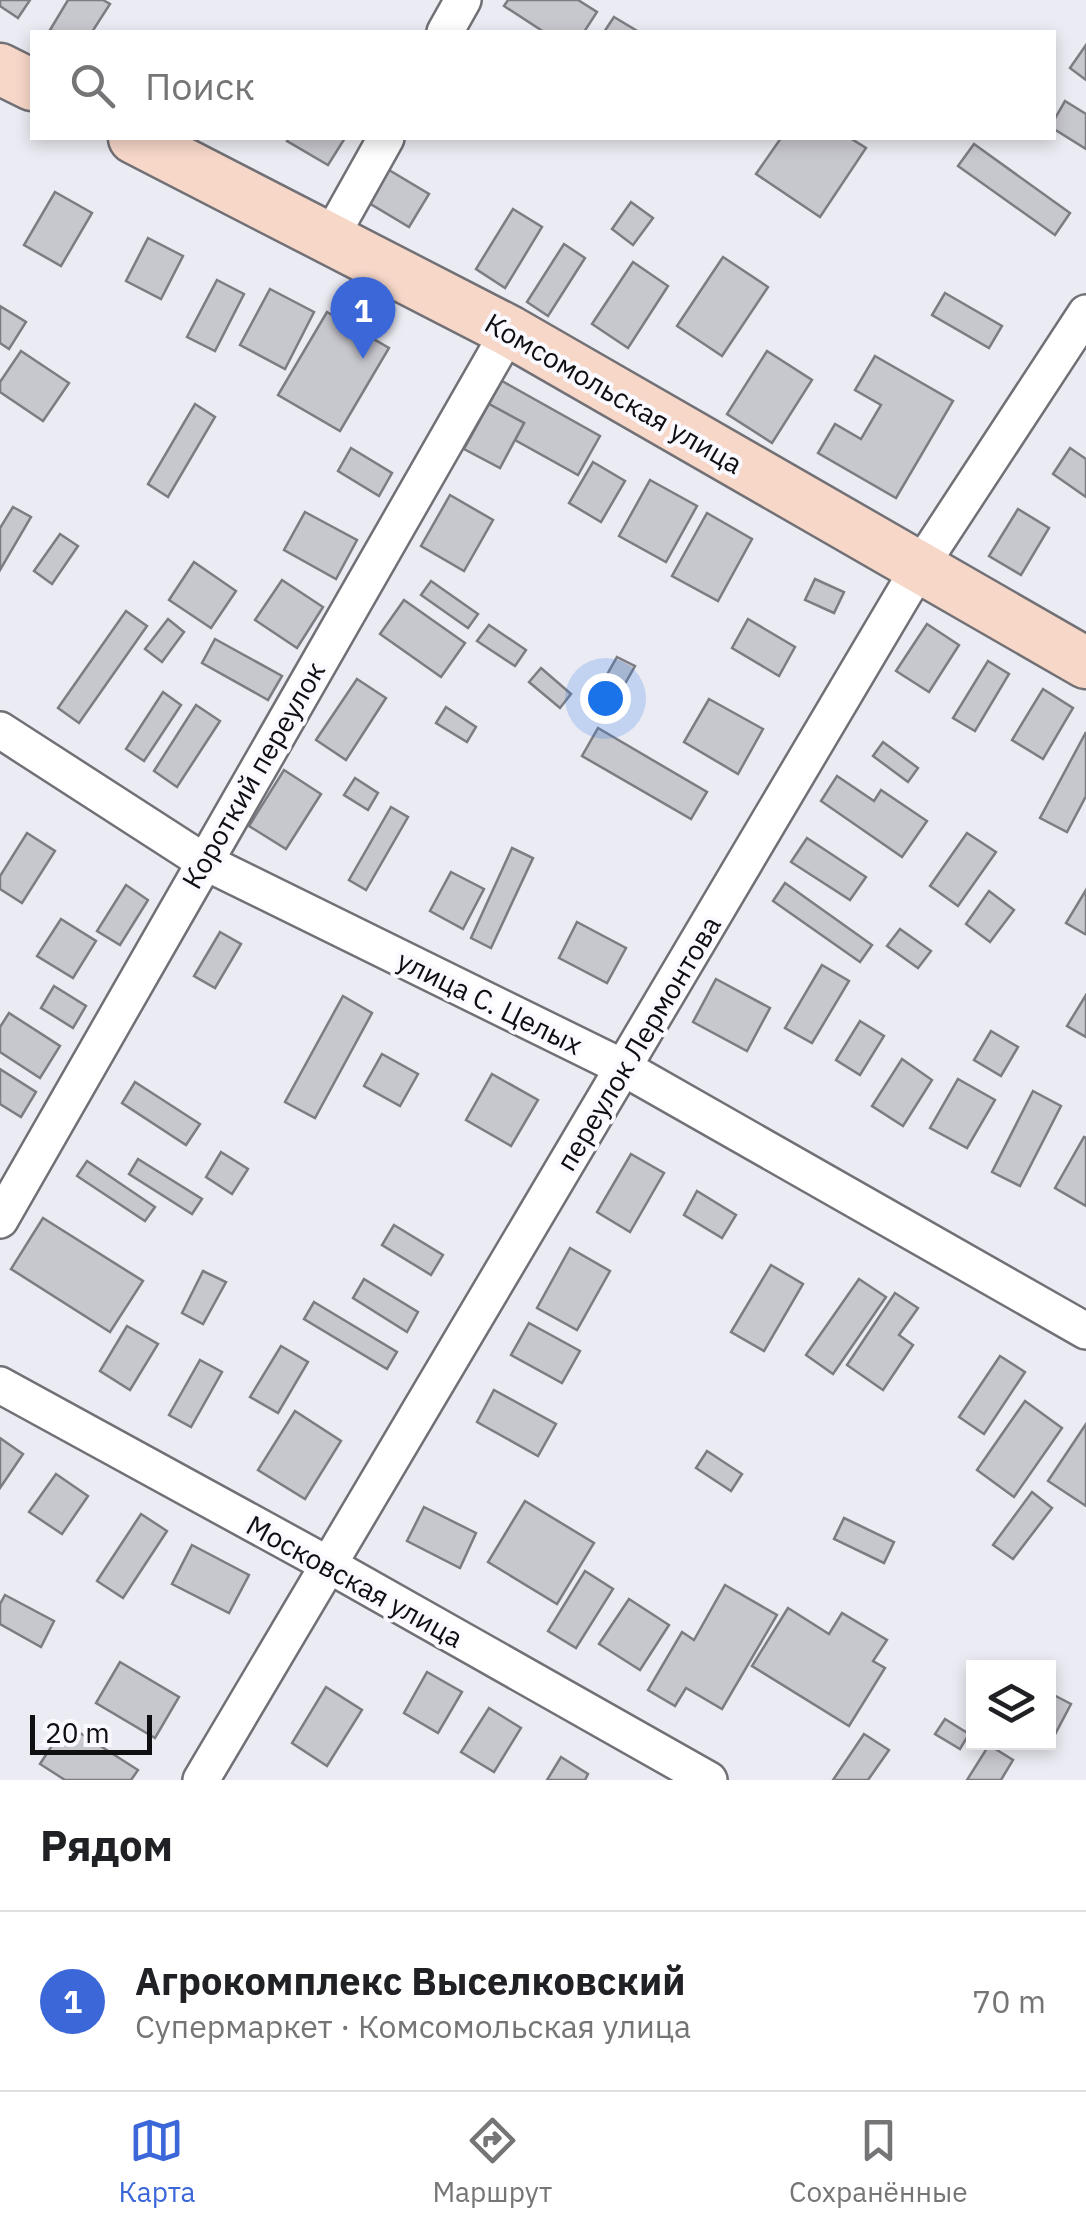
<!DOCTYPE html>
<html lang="ru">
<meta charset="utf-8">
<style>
:root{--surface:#fff;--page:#f2f2f2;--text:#202124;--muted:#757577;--line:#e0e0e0;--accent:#3c67d8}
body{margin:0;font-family:"IBM Plex Sans",sans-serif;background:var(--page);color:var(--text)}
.controls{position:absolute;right:30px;bottom:30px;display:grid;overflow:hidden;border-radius:0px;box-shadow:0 5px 15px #0003}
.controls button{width:90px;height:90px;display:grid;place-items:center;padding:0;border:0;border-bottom:2px solid var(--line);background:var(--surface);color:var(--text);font:50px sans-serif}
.scale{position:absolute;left:30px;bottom:25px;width:122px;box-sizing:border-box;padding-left:10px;border:5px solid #0f0f12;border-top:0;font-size:28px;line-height:35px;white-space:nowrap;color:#0f0f12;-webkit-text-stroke:8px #f9f9ff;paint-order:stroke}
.you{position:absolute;left:605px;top:698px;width:35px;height:35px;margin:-25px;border:8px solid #fff;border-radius:50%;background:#1a73e8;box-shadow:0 0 0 15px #1a73e833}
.badge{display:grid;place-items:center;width:65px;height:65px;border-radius:50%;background:var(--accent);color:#fff;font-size:32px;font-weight:700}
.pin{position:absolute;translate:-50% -82px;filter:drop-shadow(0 2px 5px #0008)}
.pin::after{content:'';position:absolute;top:52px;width:35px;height:30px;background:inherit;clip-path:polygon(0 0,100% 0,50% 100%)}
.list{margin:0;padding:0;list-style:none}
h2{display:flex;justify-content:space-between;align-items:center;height:130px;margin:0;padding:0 40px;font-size:42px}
h2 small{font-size:32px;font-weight:400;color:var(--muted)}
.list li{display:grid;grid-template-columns:65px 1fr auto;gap:30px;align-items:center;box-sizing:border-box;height:180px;padding:0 40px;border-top:2px solid var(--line)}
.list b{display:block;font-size:38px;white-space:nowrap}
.list p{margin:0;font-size:32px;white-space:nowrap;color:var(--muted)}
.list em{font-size:32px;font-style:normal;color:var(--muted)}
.icon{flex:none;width:55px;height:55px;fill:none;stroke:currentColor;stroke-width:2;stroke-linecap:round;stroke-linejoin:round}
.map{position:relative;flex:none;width:1086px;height:1780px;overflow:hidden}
.search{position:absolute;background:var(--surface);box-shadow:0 5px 15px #0003;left:30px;right:30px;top:30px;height:110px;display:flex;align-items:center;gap:25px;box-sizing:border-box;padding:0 35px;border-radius:0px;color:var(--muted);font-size:38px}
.sheet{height:310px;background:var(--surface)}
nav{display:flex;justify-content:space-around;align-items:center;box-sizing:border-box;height:140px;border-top:2px solid var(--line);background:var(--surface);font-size:28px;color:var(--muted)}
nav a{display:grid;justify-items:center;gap:5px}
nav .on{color:var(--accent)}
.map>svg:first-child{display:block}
</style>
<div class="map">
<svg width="1086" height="1780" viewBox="0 0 1086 1780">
<rect width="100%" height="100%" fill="#ebebf3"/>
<!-- building -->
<g fill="#c7c7ce" stroke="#7c7c83" stroke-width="2.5">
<path d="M0,0H30L18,18L0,6Z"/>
<path d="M68,0H103L110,4L92,32H55L50,30Z"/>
<path d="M508,0H578L597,12L584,32H544L504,6Z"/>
<path d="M614,17L639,32H604Z"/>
<path d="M1086,45V80L1070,68Z"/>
<path d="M1065,101L1086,114V149L1054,129V120Z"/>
<path d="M289,138H345L328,165L287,141Z"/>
<path d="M781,138H850L866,148L820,217L756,174Z"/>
<path d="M974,144L1070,213L1055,235L958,166Z"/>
<path d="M389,170L429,194L409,227L369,203Z"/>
<path d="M55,192L92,213L61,266L24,245Z"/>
<path d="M631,202L653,218L633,245L612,229Z"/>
<path d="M513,209L542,227L505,288L476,269Z"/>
<path d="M148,238L183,256L161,299L126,281Z"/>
<path d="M564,244L585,258L548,316L527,302Z"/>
<path d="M723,257L768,287L722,356L677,326Z"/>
<path d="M633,262L668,286L628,348L592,324Z"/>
<path d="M217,280L244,294L215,351L187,337Z"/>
<path d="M270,289L314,312L285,369L240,345Z"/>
<path d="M945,293L1002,326L989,348L932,315Z"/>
<path d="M0,306L26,322L9,349L0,343Z"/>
<path d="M327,312L389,348L340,431L278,395Z"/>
<path d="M21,351L69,383L43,421L0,392V382Z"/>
<path d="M767,351L812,380L772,443L727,414Z"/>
<path d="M875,356L953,401L896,498L818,453L835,424L861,439L881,405L855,390Z"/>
<path d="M502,381L600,436L578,475L515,440L524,423L489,404Z"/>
<path d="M195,404L215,417L168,497L148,484Z"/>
<path d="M489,404L524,423L500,468L464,449Z"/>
<path d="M351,448L392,473L379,496L338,471Z"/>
<path d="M1070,448L1086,459V497L1053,474Z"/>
<path d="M593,462L625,481L601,522L569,503Z"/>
<path d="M650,480L697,506L666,562L619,536Z"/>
<path d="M450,495L493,520L464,571L421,546Z"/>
<path d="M13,507L31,517L0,570V528Z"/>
<path d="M1018,509L1049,528L1021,575L989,556Z"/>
<path d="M305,512L357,540L336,579L284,550Z"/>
<path d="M707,513L752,539L718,601L672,576Z"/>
<path d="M60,534L78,546L52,584L34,571Z"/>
<path d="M194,562L236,591L211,628L169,600Z"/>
<path d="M815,579L844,592L834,613L805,600Z"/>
<path d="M282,580L323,607L297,648L255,620Z"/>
<path d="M431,581L478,614L468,628L421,595Z"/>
<path d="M404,600L465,643L441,677L380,634Z"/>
<path d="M126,611L147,626L79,723L58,708Z"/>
<path d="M168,619L184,632L162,662L145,649Z"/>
<path d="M748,619L795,647L779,676L732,648Z"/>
<path d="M927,624L959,645L929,692L896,671Z"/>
<path d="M489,625L526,650L515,666L477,641Z"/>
<path d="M215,639L282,676L268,700L202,663Z"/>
<path d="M617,657L635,666L614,703L596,694Z"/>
<path d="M988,661L1009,674L975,731L953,718Z"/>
<path d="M541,668L571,694L560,708L529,682Z"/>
<path d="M357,679L386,698L346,760L316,740Z"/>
<path d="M1043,689L1073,708L1043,759L1012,740Z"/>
<path d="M163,692L181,705L144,761L126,749Z"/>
<path d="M709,699L763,729L738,774L684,742Z"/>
<path d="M196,705L220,721L177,787L154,771Z"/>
<path d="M446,707L476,727L467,742L436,723Z"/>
<path d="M598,728L707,792L691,819L582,756Z"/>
<path d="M1086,732V796L1067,832L1040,818Z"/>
<path d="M883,742L918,768L908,782L873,756Z"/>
<path d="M284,770L321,794L286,849L249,826Z"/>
<path d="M837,776L874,801L881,790L927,821L902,857L821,801Z"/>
<path d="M355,778L378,793L368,810L344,795Z"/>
<path d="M391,807L408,817L366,890L349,880Z"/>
<path d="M27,833L55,851L22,903L0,889V876Z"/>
<path d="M967,833L996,852L958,906L930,886Z"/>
<path d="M807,838L866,877L850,900L791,862Z"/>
<path d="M512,848L533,858L491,948L471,938Z"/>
<path d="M451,872L484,889L463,929L430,911Z"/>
<path d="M785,883L872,945L860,962L773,901Z"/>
<path d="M126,885L148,900L120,945L97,931Z"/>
<path d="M1086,890V932L1085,934L1066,923Z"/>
<path d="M989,891L1014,910L990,942L966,924Z"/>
<path d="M61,919L96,941L73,978L37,956Z"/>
<path d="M577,922L626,948L607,983L559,958Z"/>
<path d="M900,929L931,951L918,968L887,946Z"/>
<path d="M220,932L241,944L215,988L194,976Z"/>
<path d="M822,965L849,981L812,1043L785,1028Z"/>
<path d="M716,979L770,1008L747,1051L693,1022Z"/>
<path d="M54,986L86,1006L73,1028L41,1008Z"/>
<path d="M1086,995V1037L1067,1026Z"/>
<path d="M343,996L372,1013L315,1118L285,1102Z"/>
<path d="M9,1013L60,1046L40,1078L0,1052V1027Z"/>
<path d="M860,1021L884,1036L860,1075L836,1060Z"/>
<path d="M991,1031L1018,1047L1001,1076L974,1060Z"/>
<path d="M382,1054L418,1074L400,1106L364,1086Z"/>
<path d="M902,1059L932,1080L903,1126L872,1106Z"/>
<path d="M0,1069L36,1092L21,1117L0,1104Z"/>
<path d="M492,1074L538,1100L511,1146L466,1120Z"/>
<path d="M958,1079L995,1100L967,1148L930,1128Z"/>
<path d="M135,1082L200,1124L186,1145L122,1103Z"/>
<path d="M1033,1091L1061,1106L1020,1186L992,1172Z"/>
<path d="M1084,1137L1086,1138V1206L1055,1188Z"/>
<path d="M221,1152L248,1169L232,1194L206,1177Z"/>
<path d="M631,1154L664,1173L630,1232L597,1212Z"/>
<path d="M138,1159L202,1199L192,1214L129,1174Z"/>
<path d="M87,1161L155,1207L145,1221L77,1176Z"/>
<path d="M697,1191L736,1215L722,1238L684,1215Z"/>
<path d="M43,1218L143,1281L110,1332L11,1269Z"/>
<path d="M394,1225L443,1255L431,1275L382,1245Z"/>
<path d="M570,1248L610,1271L577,1330L537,1308Z"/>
<path d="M771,1265L803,1284L764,1351L731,1332Z"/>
<path d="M203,1271L226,1282L203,1324L182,1313Z"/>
<path d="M364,1279L418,1312L407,1332L353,1298Z"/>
<path d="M859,1279L886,1297L833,1374L806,1355Z"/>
<path d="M895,1293L918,1308L899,1335L913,1345L883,1390L847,1365Z"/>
<path d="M314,1302L397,1352L387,1369L304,1319Z"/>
<path d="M529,1323L580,1351L562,1383L511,1355Z"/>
<path d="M127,1326L158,1344L130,1390L100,1371Z"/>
<path d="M281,1346L308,1362L278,1413L250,1397Z"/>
<path d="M1000,1356L1025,1372L984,1434L959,1417Z"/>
<path d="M200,1360L222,1372L191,1427L169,1415Z"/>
<path d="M494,1390L556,1424L538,1456L477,1422Z"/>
<path d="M1025,1401L1062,1428L1014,1497L977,1470Z"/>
<path d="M295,1411L341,1441L305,1499L258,1470Z"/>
<path d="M1086,1424V1506L1048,1481Z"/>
<path d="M0,1438L23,1454L0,1488Z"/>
<path d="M707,1451L742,1474L731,1491L696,1468Z"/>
<path d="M56,1474L88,1496L62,1534L29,1512Z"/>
<path d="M1032,1492L1052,1508L1013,1559L993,1545Z"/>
<path d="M525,1501L594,1543L557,1604L488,1562Z"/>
<path d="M424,1507L476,1533L460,1568L407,1541Z"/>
<path d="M141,1514L167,1531L123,1598L97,1581Z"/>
<path d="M844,1518L894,1542L884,1563L834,1539Z"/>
<path d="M192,1545L249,1575L229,1613L172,1584Z"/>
<path d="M585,1571L613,1589L576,1648L548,1631Z"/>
<path d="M725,1585L777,1615L722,1709L686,1688L675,1706L648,1690L682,1632L694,1640Z"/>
<path d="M5,1595L54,1621L41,1647L0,1624V1604Z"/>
<path d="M629,1599L669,1625L640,1670L599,1644Z"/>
<path d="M788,1608L829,1634L842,1613L887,1640L873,1661L885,1668L849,1726L752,1666Z"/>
<path d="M120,1662L179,1697L155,1738L96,1703Z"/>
<path d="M427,1672L462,1692L438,1733L404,1713Z"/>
<path d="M326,1687L362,1710L327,1766L292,1743Z"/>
<path d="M1048,1692L1071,1704L1052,1740L1048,1739Z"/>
<path d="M489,1708L521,1728L494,1772L461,1752Z"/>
<path d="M945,1719L969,1734L960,1749L935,1734Z"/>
<path d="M66,1724L138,1770L131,1780H65L40,1764Z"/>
<path d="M864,1734L889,1750L868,1780H833Z"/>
<path d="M989,1745L1013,1760L1001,1780H967Z"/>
<path d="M561,1757L588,1774L585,1780H547Z"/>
</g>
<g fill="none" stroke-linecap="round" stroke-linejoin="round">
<defs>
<g id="street">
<path d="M445,32L463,0"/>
<path d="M330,238L386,138"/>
<path d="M0,730L203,861L624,1068L1086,1331"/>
<path d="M0,1220L509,331"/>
<path d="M0,1385L327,1564L709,1780"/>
<path d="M201,1780L919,568L1086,313"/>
</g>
<g id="secondary">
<path d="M0,69L32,85"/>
<path d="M134,138L509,331L1086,663"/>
</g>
</defs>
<!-- street casing -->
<use href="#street" stroke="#707076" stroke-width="40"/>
<!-- secondary casing -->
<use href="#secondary" stroke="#707076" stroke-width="55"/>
<!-- street -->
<use href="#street" stroke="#fff" stroke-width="35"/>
<!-- secondary -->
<use href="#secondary" stroke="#f7d7c8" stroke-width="50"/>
</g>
<g text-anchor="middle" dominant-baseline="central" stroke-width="8" stroke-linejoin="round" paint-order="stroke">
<!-- street labels -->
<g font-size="28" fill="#0f0f12" stroke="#f9f9ff">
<text transform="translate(614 393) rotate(30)">Комсомольская улица</text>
<text transform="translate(253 775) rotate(-60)">Короткий переулок</text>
<text transform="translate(490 1002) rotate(26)">улица С. Целых</text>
<text transform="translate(638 1043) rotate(-59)">переулок Лермонтова</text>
<text transform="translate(355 1581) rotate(29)">Московская улица</text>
</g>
</g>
</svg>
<div class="controls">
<button><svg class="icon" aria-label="layers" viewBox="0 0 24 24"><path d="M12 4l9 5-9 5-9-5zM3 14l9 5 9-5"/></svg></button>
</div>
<div class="scale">20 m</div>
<div class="you"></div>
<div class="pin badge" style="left:363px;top:359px">1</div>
<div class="search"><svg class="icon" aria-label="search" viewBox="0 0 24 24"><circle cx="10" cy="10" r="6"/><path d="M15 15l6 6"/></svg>Поиск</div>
</div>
<section class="sheet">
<h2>Рядом<small></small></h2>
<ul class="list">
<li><span class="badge">1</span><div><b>Агрокомплекс Выселковский</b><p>Супермаркет · Комсомольская улица</p></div><em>70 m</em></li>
</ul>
</section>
<nav>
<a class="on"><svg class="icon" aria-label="map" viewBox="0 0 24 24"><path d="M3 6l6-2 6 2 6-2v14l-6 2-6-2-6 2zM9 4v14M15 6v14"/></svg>Карта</a>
<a><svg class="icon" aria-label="directions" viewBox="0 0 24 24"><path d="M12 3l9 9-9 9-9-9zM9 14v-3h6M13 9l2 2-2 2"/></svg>Маршрут</a>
<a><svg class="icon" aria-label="saved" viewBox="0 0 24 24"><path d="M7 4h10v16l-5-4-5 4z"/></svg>Сохранённые</a>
</nav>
